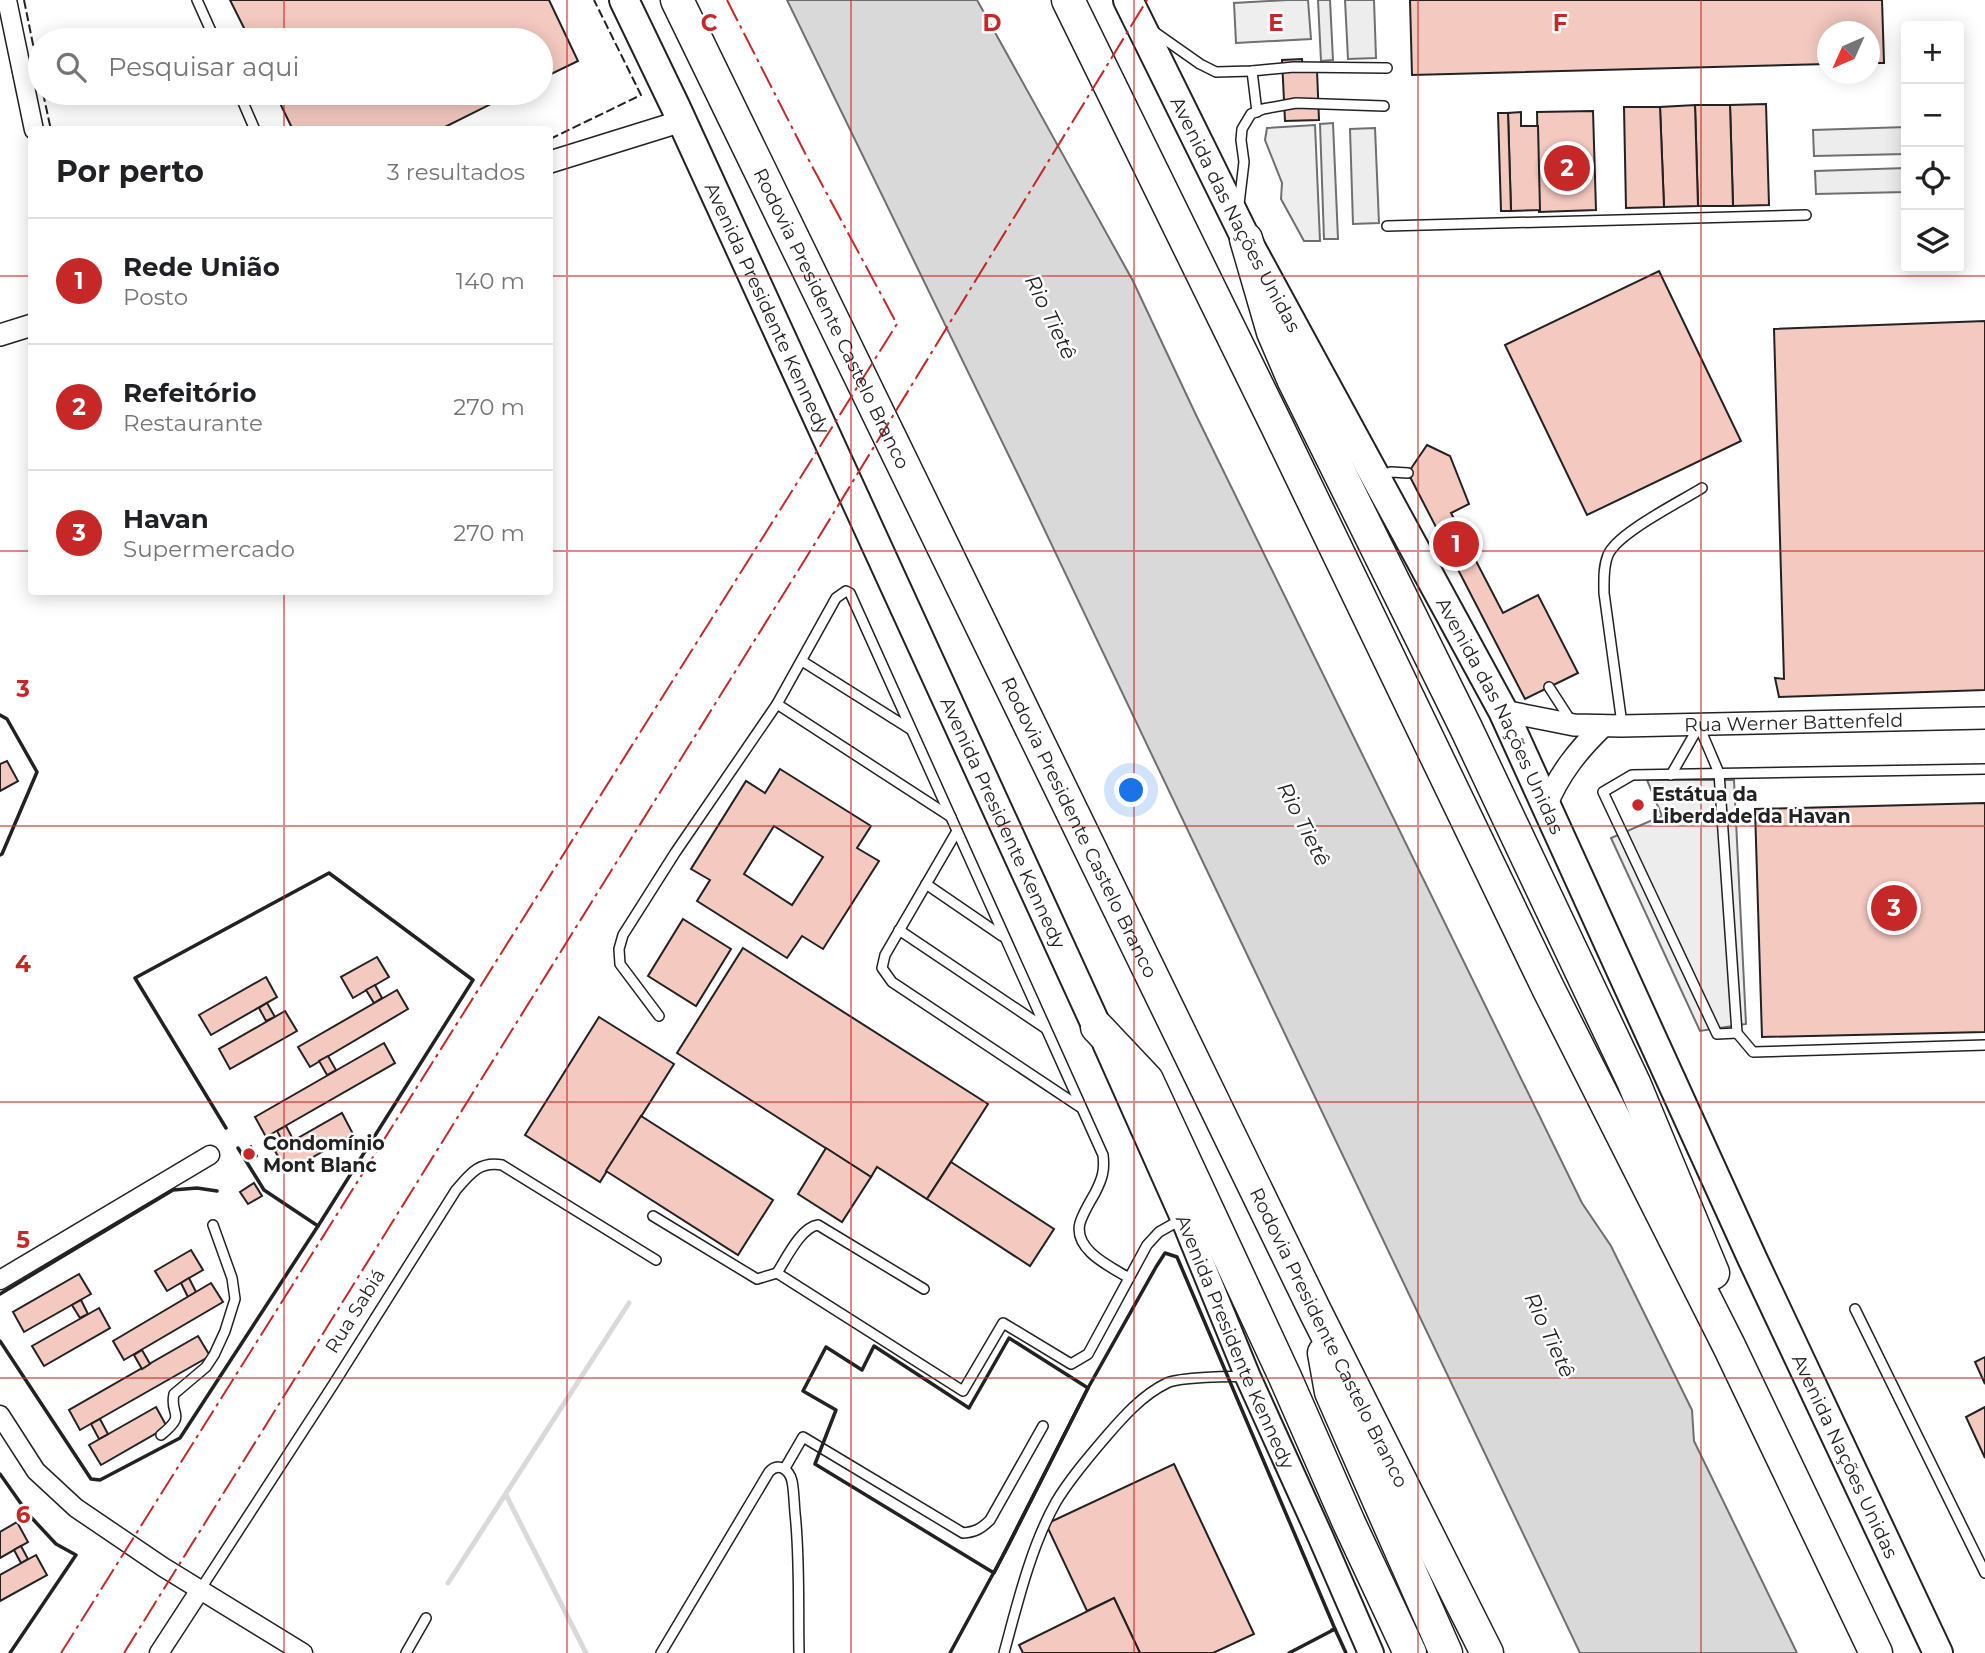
<!DOCTYPE html>
<html lang="pt">
<meta charset="utf-8">
<style>
:root{--surface:#fff;--page:#f2f2f2;--text:#202124;--muted:#757577;--line:#e0e0e0;--accent:#c62828}
body{margin:0;font-family:Montserrat,sans-serif;background:var(--page);color:var(--text)}
.controls{position:absolute;right:21px;top:21px;display:grid;overflow:hidden;border-radius:7px;box-shadow:0 4px 18px #0003}
.controls button{width:63px;height:63px;display:grid;place-items:center;padding:0;border:0;border-bottom:2px solid var(--line);background:var(--surface);color:var(--text);font:35px sans-serif}
.compass{position:absolute;left:1817px;top:21px;width:63px;height:63px;border-radius:50%;background:var(--surface);box-shadow:0 4px 18px #0003;rotate:225deg}
.you{position:absolute;left:1132px;top:791px;width:24px;height:24px;margin:-18px;border:5px solid #fff;border-radius:50%;background:#1a73e8;box-shadow:0 0 0 10px #1a73e833}
.badge{display:grid;place-items:center;width:46px;height:46px;border-radius:50%;background:var(--accent);color:#fff;font-size:23px;font-weight:700}
.pin{position:absolute;translate:-50% -50%;border:4px solid #fff;box-shadow:0 2px 7px #0006}
.list{margin:0;padding:0;list-style:none}
h2{display:flex;justify-content:space-between;align-items:center;height:91px;margin:0;padding:0 28px;font-size:30px}
h2 small{font-size:23px;font-weight:400;color:var(--muted)}
.list li{display:grid;grid-template-columns:46px 1fr auto;gap:21px;align-items:center;box-sizing:border-box;height:126px;padding:0 28px;border-top:2px solid var(--line)}
.list b{display:block;font-size:26px;white-space:nowrap}
.list p{margin:0;font-size:23px;white-space:nowrap;color:var(--muted)}
.list em{font-size:23px;font-style:normal;color:var(--muted)}
.icon{flex:none;width:38px;height:38px;fill:none;stroke:currentColor;stroke-width:2;stroke-linecap:round;stroke-linejoin:round}
.map{position:relative;flex:none;width:1985px;height:1653px;overflow:hidden}
.search{position:absolute;background:var(--surface);box-shadow:0 4px 18px #0003;left:28px;top:28px;width:525px;height:77px;display:flex;align-items:center;gap:18px;box-sizing:border-box;padding:0 24px;border-radius:38px;color:var(--muted);font-size:26px}
.panel{position:absolute;background:var(--surface);box-shadow:0 4px 18px #0003;left:28px;top:126px;width:525px;height:469px;border-radius:7px}
.map>svg:first-child{display:block}
</style>
<div class="map">
<svg width="1985" height="1653" viewBox="0 0 1985 1653">
<rect width="100%" height="100%" fill="#fff"/>
<!-- green -->
<g fill="#eee" stroke="#6f6f6f" stroke-width="2">
<path d="M1287,0H1308L1311,39L1236,43L1234,3Z"/>
<path d="M1315,125L1320,241H1304L1281,199L1282,183L1265,140L1267,128Z"/>
</g>
<!-- parking -->
<g fill="#ededed" stroke="#6f6f6f" stroke-width="2">
<path d="M1318,0H1330L1333,60L1321,61Z"/>
<path d="M1345,0H1374L1376,58L1348,59Z"/>
<path d="M1333,123L1338,239H1324L1320,124Z"/>
<path d="M1906,127V154L1814,156L1813,130Z"/>
<path d="M1375,128L1379,223L1353,224L1350,129Z"/>
<path d="M1906,168V192L1816,194L1815,171Z"/>
<path d="M1647,780H1734L1746,1024L1700,1031L1611,838L1662,816Z"/>
</g>
<!-- water -->
<path fill="#d9d9d9" stroke="#6f6f6f" stroke-width="2" d="M787,0H977L1133,281L1196,415L1582,1203L1611,1246L1692,1410L1694,1441L1797,1653H1580L1027,493Z"/>
<g fill="none" stroke-linecap="round" stroke-linejoin="round">
<!-- stream -->
<g stroke="#d9d9d9" stroke-width="5">
<path d="M506,1495L586,1653"/>
<path d="M448,1583L629,1303"/>
</g>
</g>
<!-- building -->
<g fill="#f3c9c0" stroke="#222" stroke-width="2" fill-rule="evenodd">
<path d="M230,0H549L578,61L541,79V40H250Z"/>
<path d="M1410,0H1882L1884,63H1870V32H1828V64L1412,75Z"/>
<path d="M1302,59L1303,71L1317,70L1319,120L1285,121L1282,60Z"/>
<path d="M275,93H513L439,130H293Z"/>
<path d="M1766,104L1769,205L1733,206L1730,105Z"/>
<path d="M1695,105H1730L1733,206H1698Z"/>
<path d="M1695,105L1698,206L1664,207L1660,107Z"/>
<path d="M1624,107H1660L1664,207L1626,208Z"/>
<path d="M1593,111L1596,210L1539,212L1537,112Z"/>
<path d="M1521,112V126H1538L1540,210L1511,211L1508,113Z"/>
<path d="M1498,113H1508L1511,211H1501Z"/>
<path d="M1659,271L1741,441L1587,515L1505,345Z"/>
<path d="M1985,321V690L1779,697L1775,678L1784,679L1774,329Z"/>
<path d="M1427,445L1450,456L1469,504L1451,513L1503,613L1538,595L1578,673L1525,699L1408,473Z"/>
<path d="M7,761L18,781L0,791V764Z"/>
<path d="M780,769L871,826L857,848L879,861L823,949L802,936L787,958L697,901L710,880L691,869L746,781L765,793ZM774,826L823,857L792,905L744,874Z"/>
<path d="M1985,803V1032L1762,1037L1755,809Z"/>
<path d="M683,919L731,949L696,1006L648,976Z"/>
<path d="M743,948L988,1104L927,1199L877,1167L871,1177L677,1053Z"/>
<path d="M377,957L389,977L353,998L341,977Z"/>
<path d="M266,977L277,997L211,1035L199,1015Z"/>
<path d="M375,985L382,998L374,1003L366,990Z"/>
<path d="M397,990L408,1009L310,1067L298,1047Z"/>
<path d="M267,1003L275,1017L266,1021L259,1008Z"/>
<path d="M285,1011L297,1031L230,1069L219,1049Z"/>
<path d="M599,1017L674,1064L600,1182L525,1135Z"/>
<path d="M384,1043L395,1063L266,1137L255,1117Z"/>
<path d="M328,1056L336,1070L327,1075L319,1061Z"/>
<path d="M342,1113L353,1134L287,1172L275,1151Z"/>
<path d="M641,1116L773,1200L738,1255L606,1171Z"/>
<path d="M286,1126L294,1141L285,1146L277,1131Z"/>
<path d="M251,1146L257,1156L247,1162L241,1152Z"/>
<path d="M826,1148L871,1177L842,1222L798,1194Z"/>
<path d="M951,1162L1054,1229L1030,1266L927,1199Z"/>
<path d="M254,1183L262,1196L248,1204L240,1192Z"/>
<path d="M191,1250L203,1270L167,1291L155,1271Z"/>
<path d="M79,1274L91,1294L24,1332L13,1312Z"/>
<path d="M189,1278L196,1292L188,1297L181,1283Z"/>
<path d="M211,1283L223,1302L124,1360L113,1341Z"/>
<path d="M81,1300L88,1314L80,1318L72,1305Z"/>
<path d="M99,1308L110,1328L44,1366L32,1346Z"/>
<path d="M198,1336L210,1356L80,1430L69,1410Z"/>
<path d="M142,1350L150,1364L142,1369L134,1355Z"/>
<path d="M1985,1357V1384L1975,1362Z"/>
<path d="M156,1407L167,1427L101,1465L89,1445Z"/>
<path d="M1985,1407V1458L1966,1417Z"/>
<path d="M100,1419L108,1434L99,1439L91,1424Z"/>
<path d="M1174,1464L1254,1634L1213,1653H1140L1114,1598L1087,1611L1046,1524Z"/>
<path d="M17,1522L28,1542L0,1558V1532Z"/>
<path d="M21,1546L28,1559L21,1563L14,1550Z"/>
<path d="M36,1555L47,1575L0,1601V1575Z"/>
<path d="M1114,1598L1140,1653H1023L1019,1645Z"/>
</g>
<g fill="none" stroke-linecap="round" stroke-linejoin="round">
<defs>
<g id="service">
<path d="M197,0L215,40"/>
<path d="M1153,31L1200,64L1216,72L1252,71L1294,67L1387,68"/>
<path d="M1252,71L1257,112"/>
<path d="M239,93L255,130"/>
<path d="M1239,204L1244,162L1241,140L1242,129L1251,114L1263,109L1296,103L1384,106"/>
<path d="M1387,226L1806,215"/>
<path d="M1379,476L1391,472L1408,473"/>
<path d="M802,661L910,729"/>
<path d="M1549,687L1571,721"/>
<path d="M777,704L951,817"/>
<path d="M1622,724L1604,593C1604,581 1603,567 1608,555C1617,533 1680,502 1702,488"/>
<path d="M1671,775L1699,726L1719,773L1737,1033L1753,1052L1985,1045"/>
<path d="M957,831L885,955L882,968L892,982L1080,1107"/>
<path d="M926,884L1002,936"/>
<path d="M899,930L1045,1028"/>
<path d="M659,1016L620,964L619,949L623,935L675,853L777,704L836,598L846,591L850,593L1103,1155C1105,1171 1102,1179 1095,1193C1090,1202 1083,1213 1080,1223C1073,1250 1111,1267 1129,1278"/>
<path d="M1737,1033L1717,1034L1603,792L1632,775L1985,769"/>
<path d="M653,1216L757,1279L777,1273L963,1391L1003,1323L1071,1364L1088,1354L1147,1245L1159,1232L1182,1219"/>
<path d="M777,1273C786,1259 801,1227 818,1225L924,1289"/>
<path d="M1855,1309L1985,1573"/>
<path d="M161,1435C188,1413 169,1416 174,1394L206,1367L214,1355L225,1331L235,1299L232,1278L213,1225"/>
<path d="M785,1468L803,1437L963,1533C975,1532 981,1529 990,1520L1043,1426"/>
<path d="M200,1590L333,1385L456,1190C470,1174 479,1161 502,1165L656,1260"/>
<path d="M406,1653L426,1618"/>
<path d="M661,1653L769,1472C778,1462 789,1469 792,1481C794,1491 794,1502 795,1513C800,1559 798,1606 799,1653"/>
<path d="M1004,1653C1017,1605 1031,1546 1056,1502C1069,1480 1087,1459 1104,1439C1122,1418 1142,1395 1167,1383C1180,1377 1231,1376 1247,1377"/>
</g>
<g id="minor">
<path d="M7,0L34,130"/>
<path d="M0,1280L210,1155"/>
<path d="M0,1415L36,1471L76,1508L163,1567L303,1653"/>
<path d="M159,1653L200,1590"/>
</g>
<g id="tertiary">
<path d="M550,162L682,121"/>
<path d="M0,335L32,325"/>
<path id="s1" d="M1503,711L1574,725L1622,726L1985,718"/>
<path d="M1546,806C1559,774 1578,750 1603,726"/>
</g>
<g id="secondary">
<path id="s2" d="M1105,1043L1183,1218L1248,1377L1321,1538L1371,1653"/>
</g>
<g id="trunk">
<path id="s3" d="M624,0L676,108L1097,1027"/>
<path id="s4" d="M1128,0L1246,239L1503,711L1752,1258L1938,1653"/>
</g>
<g id="motorway">
<path id="s5" d="M677,0L1315,1311L1487,1653"/>
<path d="M1068,0L1277,426L1548,988L1729,1346L1876,1653"/>
<path d="M1246,239L1273,332L1294,381L1466,728L1634,1083L1713,1273"/>
<path d="M1097,1027L1147,1080L1285,1377L1349,1523L1410,1653"/>
<path d="M1324,1353L1331,1392L1446,1653"/>
</g>
</defs>
<!-- service casing -->
<use href="#service" stroke="#222" stroke-width="12"/>
<!-- minor casing -->
<use href="#minor" stroke="#222" stroke-width="21"/>
<!-- tertiary casing -->
<use href="#tertiary" stroke="#222" stroke-width="24"/>
<!-- secondary casing -->
<use href="#secondary" stroke="#222" stroke-width="28"/>
<!-- trunk casing -->
<use href="#trunk" stroke="#222" stroke-width="32"/>
<!-- motorway casing -->
<use href="#motorway" stroke="#222" stroke-width="35"/>
<!-- service -->
<use href="#service" stroke="#fff" stroke-width="9"/>
<!-- minor -->
<use href="#minor" stroke="#fff" stroke-width="18"/>
<!-- tertiary -->
<use href="#tertiary" stroke="#fff" stroke-width="21"/>
<!-- secondary -->
<use href="#secondary" stroke="#fff" stroke-width="24"/>
<!-- trunk -->
<use href="#trunk" stroke="#fff" stroke-width="28"/>
<!-- motorway -->
<use href="#motorway" stroke="#fff" stroke-width="32"/>
<!-- fence -->
<g stroke="#222" stroke-width="2" stroke-dasharray="9 3.5" stroke-linecap="butt">
<path d="M24,0L40,79"/>
<path d="M43,93L51,130"/>
<path d="M550,139L641,95L594,0"/>
<path d="M1335,1629L1346,1653"/>
</g>
<!-- wall -->
<g stroke="#222" stroke-width="3.5">
<path d="M0,715L7,719L37,772L2,854L0,855"/>
<path d="M226,1128L135,978L329,873L473,980L318,1226L264,1190L238,1148"/>
<path d="M0,1294L173,1190L197,1188L217,1191"/>
<path d="M1009,1338L1088,1388L994,1573L815,1464L836,1410L803,1391L826,1347L862,1370L874,1346L969,1408Z"/>
<path d="M0,1341L91,1479L100,1480L180,1438L318,1226"/>
<path d="M0,1474L29,1515L56,1544L76,1555L10,1653"/>
<path d="M1332,1630L1335,1629L1346,1653"/>
<path d="M950,1653L1006,1550L1088,1388L1156,1267L1165,1253L1177,1257L1335,1629L1289,1653"/>
</g>
<!-- power -->
<g stroke="#c62828" stroke-width="2" stroke-dasharray="24 5 3.5 5" stroke-linecap="butt">
<path d="M61,1653L897,324L805,153L727,0"/>
<path d="M124,1653L814,545L1147,0"/>
</g>
</g>
<!-- grid -->
<path fill="none" stroke="#c62828" stroke-width="2" stroke-opacity="0.55" d="M284,0V40M567,0V1653M851,0V1653M1134,0V1653M1418,0V1653M1701,0V1653M284,93V130M0,276H32M550,276H1985M0,551H32M550,551H1985M284,592V1653M0,826H1985M0,1102H1985M0,1378H1985"/>
<!-- markers -->
<g fill="#c62828" stroke="#fff" stroke-width="2.5">
<circle cx="1638" cy="805" r="7"/>
<circle cx="249" cy="1154" r="7"/>
</g>
<g text-anchor="middle" dominant-baseline="central" stroke-width="5" stroke-linejoin="round" paint-order="stroke">
<!-- street labels -->
<g font-size="19" fill="#222" stroke="#fff">
<text stroke="none"><textPath href="#s4" startOffset="240">Avenida das Nações Unidas</textPath></text>
<text stroke="none"><textPath href="#s3" startOffset="340">Avenida Presidente Kennedy</textPath></text>
<text stroke="none"><textPath href="#s5" startOffset="354">Rodovia Presidente Castelo Branco</textPath></text>
<text stroke="none"><textPath href="#s4" startOffset="807">Avenida das Nações Unidas</textPath></text>
<text stroke="none"><textPath href="#s1" startOffset="292">Rua Werner Battenfeld</textPath></text>
<text stroke="none"><textPath href="#s3" startOffset="906">Avenida Presidente Kennedy</textPath></text>
<text stroke="none"><textPath href="#s5" startOffset="920">Rodovia Presidente Castelo Branco</textPath></text>
<text transform="translate(355 1311) rotate(-58)">Rua Sabiá</text>
<text stroke="none"><textPath href="#s5" startOffset="1488">Rodovia Presidente Castelo Branco</textPath></text>
<text stroke="none"><textPath href="#s2" startOffset="326">Avenida Presidente Kennedy</textPath></text>
<text stroke="none"><textPath href="#s4" startOffset="1624">Avenida Nações Unidas</textPath></text>
</g>
<!-- poi labels -->
<g font-size="19" font-weight="bold" fill="#222" stroke="#fff" text-anchor="start">
<text x="1652" y="794">Estátua da<tspan x="1652" dy="22">Liberdade da Havan</tspan></text>
<text x="263" y="1143">Condomínio<tspan x="263" dy="22">Mont Blanc</tspan></text>
</g>
<!-- water labels -->
<g font-size="21" font-style="italic" fill="#222" stroke="#fff">
<text transform="translate(1051 317) rotate(64)">Rio Tietê</text>
<text transform="translate(1304 824) rotate(63)">Rio Tietê</text>
<text transform="translate(1550 1335) rotate(65)">Rio Tietê</text>
</g>
</g>
<g font-size="23" text-anchor="middle" font-weight="bold" fill="#c62828" stroke="#fff" stroke-width="5" stroke-linejoin="round" paint-order="stroke">
<text x="709" y="31">C</text>
<text x="992" y="31">D</text>
<text x="1276" y="31">E</text>
<text x="1560" y="31">F</text>
<text x="23" y="697">3</text>
<text x="23" y="972">4</text>
<text x="23" y="1248">5</text>
<text x="23" y="1523">6</text>
</g>
</svg>
<div class="controls">
<button>+</button>
<button>−</button>
<button><svg class="icon" aria-label="locate" viewBox="0 0 24 24"><circle cx="12" cy="12" r="6"/><path d="M12 2v4M12 18v4M2 12h4M18 12h4"/></svg></button>
<button><svg class="icon" aria-label="layers" viewBox="0 0 24 24"><path d="M12 4l9 5-9 5-9-5zM3 14l9 5 9-5"/></svg></button>
</div>
<svg class="compass" viewBox="-18 -18 36 36"><path d="M0-13l5 13h-10z" fill="#e53935"/><path d="M0 13l5-13h-10z" fill="#757577"/></svg>
<div class="you"></div>
<div class="pin badge" style="left:1456px;top:544px">1</div>
<div class="pin badge" style="left:1567px;top:168px">2</div>
<div class="pin badge" style="left:1894px;top:908px">3</div>
<div class="search"><svg class="icon" aria-label="search" viewBox="0 0 24 24"><circle cx="10" cy="10" r="6"/><path d="M15 15l6 6"/></svg>Pesquisar aqui</div>
<section class="panel">
<h2>Por perto<small>3 resultados</small></h2>
<ul class="list">
<li><span class="badge">1</span><div><b>Rede União</b><p>Posto</p></div><em>140 m</em></li>
<li><span class="badge">2</span><div><b>Refeitório</b><p>Restaurante</p></div><em>270 m</em></li>
<li><span class="badge">3</span><div><b>Havan</b><p>Supermercado</p></div><em>270 m</em></li>
</ul>
</section>
</div>
